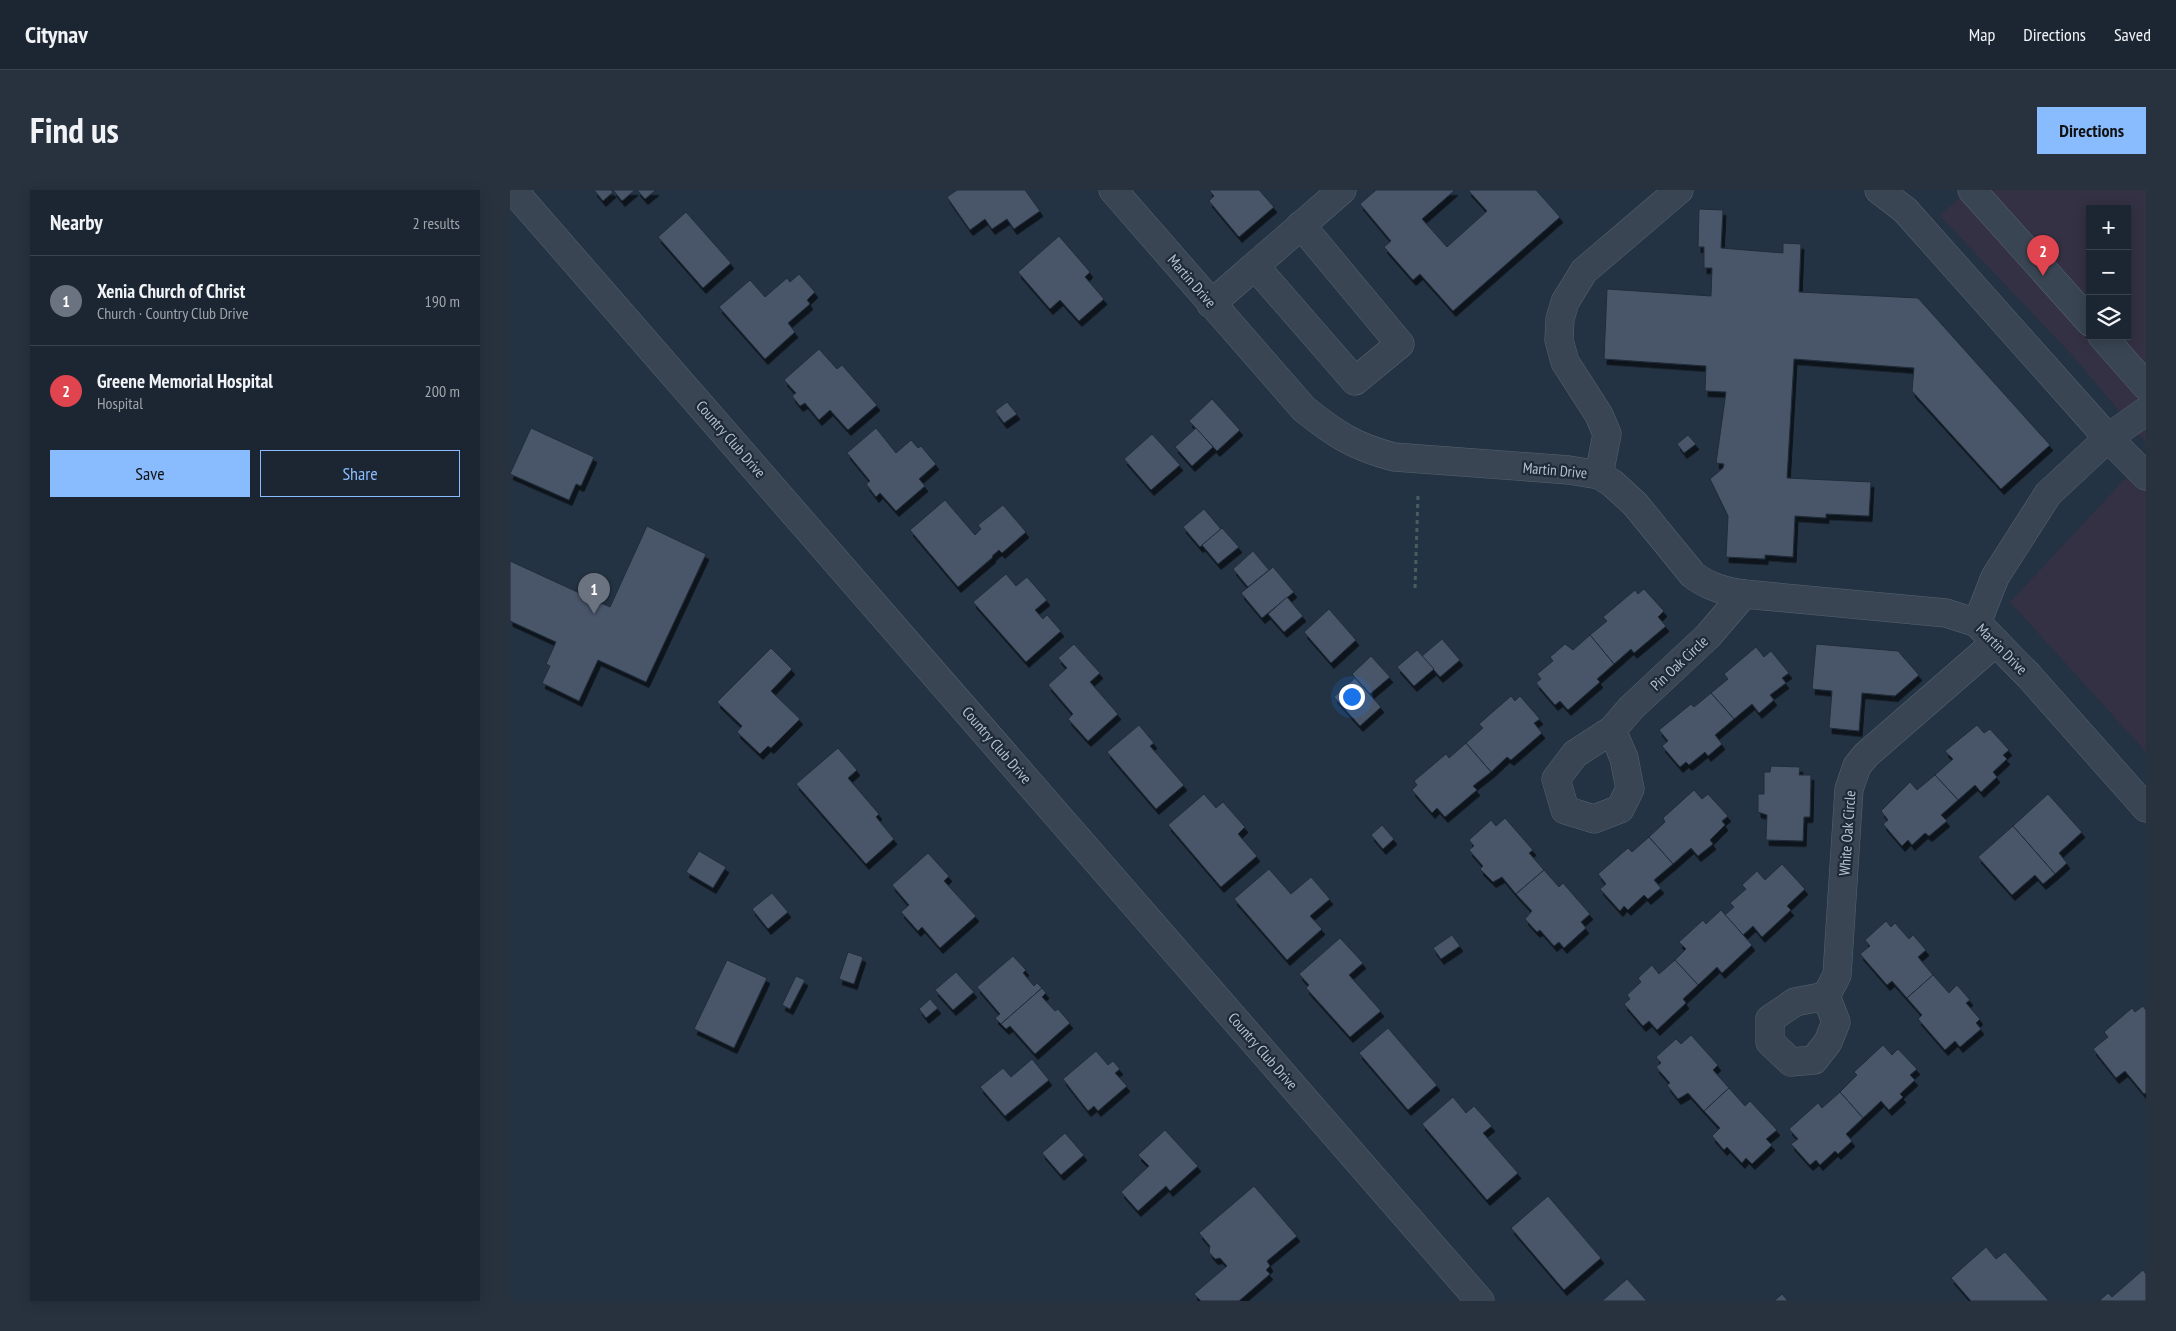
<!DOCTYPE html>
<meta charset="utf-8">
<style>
:root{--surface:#1b2632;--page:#28323e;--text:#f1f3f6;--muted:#a0a5ac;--line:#39434d;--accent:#89bcff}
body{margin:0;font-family:"PT Sans Narrow",sans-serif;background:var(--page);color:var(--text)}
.controls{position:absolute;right:15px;top:15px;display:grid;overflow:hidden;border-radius:0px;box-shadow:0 2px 12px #0003}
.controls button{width:45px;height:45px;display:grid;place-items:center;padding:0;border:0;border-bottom:1px solid var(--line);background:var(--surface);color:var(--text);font:25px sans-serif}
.you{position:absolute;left:841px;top:506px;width:18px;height:18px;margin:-12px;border:4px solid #fff;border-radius:50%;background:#1a73e8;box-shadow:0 0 0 8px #1a73e833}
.badge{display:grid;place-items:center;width:32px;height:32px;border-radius:50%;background:var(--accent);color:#fff;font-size:16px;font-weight:700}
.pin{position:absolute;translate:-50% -41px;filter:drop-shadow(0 1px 2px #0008)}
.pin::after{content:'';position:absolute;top:26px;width:18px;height:15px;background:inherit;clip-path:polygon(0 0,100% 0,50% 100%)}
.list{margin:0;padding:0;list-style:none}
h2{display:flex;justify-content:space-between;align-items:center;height:65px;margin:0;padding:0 20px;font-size:21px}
h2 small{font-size:16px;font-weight:400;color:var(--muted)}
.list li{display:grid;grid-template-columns:32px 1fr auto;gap:15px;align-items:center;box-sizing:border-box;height:90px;padding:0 20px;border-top:1px solid var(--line)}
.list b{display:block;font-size:19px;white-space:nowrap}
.list p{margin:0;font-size:16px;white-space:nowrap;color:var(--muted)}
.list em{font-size:16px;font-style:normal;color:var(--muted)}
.actions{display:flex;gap:10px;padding:15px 20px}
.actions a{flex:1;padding:11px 0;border:1px solid var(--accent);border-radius:0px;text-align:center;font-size:18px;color:var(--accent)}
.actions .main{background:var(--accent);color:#111}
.icon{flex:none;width:28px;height:28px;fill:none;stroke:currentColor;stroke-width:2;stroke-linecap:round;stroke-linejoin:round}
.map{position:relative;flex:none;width:1636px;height:1111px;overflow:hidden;border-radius:0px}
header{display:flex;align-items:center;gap:30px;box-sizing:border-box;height:70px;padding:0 25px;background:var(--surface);border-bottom:1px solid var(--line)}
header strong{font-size:24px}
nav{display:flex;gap:28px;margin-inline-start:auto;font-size:18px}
.intro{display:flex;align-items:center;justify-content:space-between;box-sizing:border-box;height:120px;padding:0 30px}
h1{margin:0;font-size:35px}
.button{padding:12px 22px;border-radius:0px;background:var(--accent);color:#111;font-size:18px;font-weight:700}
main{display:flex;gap:30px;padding:0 30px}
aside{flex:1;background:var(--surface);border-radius:0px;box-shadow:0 2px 12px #0003}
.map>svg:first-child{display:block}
</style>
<header>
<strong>Citynav</strong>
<nav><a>Map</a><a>Directions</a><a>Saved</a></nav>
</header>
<div class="intro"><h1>Find us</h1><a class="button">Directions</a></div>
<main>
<aside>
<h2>Nearby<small>2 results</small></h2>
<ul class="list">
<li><span class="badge" style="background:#6b7280">1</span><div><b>Xenia Church of Christ</b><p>Church · Country Club Drive</p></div><em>190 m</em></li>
<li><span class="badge" style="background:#e0444e">2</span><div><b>Greene Memorial Hospital</b><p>Hospital</p></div><em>200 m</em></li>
</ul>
<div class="actions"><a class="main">Save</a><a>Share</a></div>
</aside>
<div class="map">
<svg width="1636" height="1111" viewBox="0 0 1636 1111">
<defs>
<filter id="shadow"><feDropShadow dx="3" dy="5.5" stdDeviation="0" flood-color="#0009"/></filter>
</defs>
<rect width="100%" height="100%" fill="#243343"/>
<!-- medical -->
<g fill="#333143" fill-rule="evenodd">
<path d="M1458,0H1636V253L1562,165L1430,26ZM1580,19H1617V146H1580Z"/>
<path d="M1636,271V562L1500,412L1612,292Z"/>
</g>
<!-- building -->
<g fill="#48576a" stroke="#202c3a" filter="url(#shadow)">
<path d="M84,0H101L103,2L93,11Z"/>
<path d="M103,0H125L112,11Z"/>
<path d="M127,0H146L135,9Z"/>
<path d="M447,0H515L530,21L504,39L497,29L482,39L475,29L460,40L437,7Z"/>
<path d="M699,0H749L764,17L729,47L699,11L704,6Z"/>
<path d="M866,0H945L912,29L937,57L977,21L958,0H1026L1050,27L943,121L910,84L903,90L874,57L881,51L850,14Z"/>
<path d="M1189,19L1213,20L1211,58L1273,63V53L1291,54L1289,102L1408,108L1540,255L1491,299L1402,201L1404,178L1284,169L1277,288L1361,292L1359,326L1316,324V328L1285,326L1283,367L1255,365V369L1216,367L1218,326L1200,289L1213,278L1214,274L1206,273L1216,202L1195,201L1196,176L1094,169L1097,99L1201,106L1202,78H1194V57H1188Z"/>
<path d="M176,22L221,73L193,98L148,47Z"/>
<path d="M549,46L580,82L575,87L594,109L569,131L550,110L540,119L508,82Z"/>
<path d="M289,84L305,102L297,110L300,114L278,133L285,142L255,169L209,117L240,90L255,107L277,88L280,92Z"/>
<path d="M309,159L327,179L332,175L367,215L338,240L320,220L309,230L295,213L290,216L282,206L286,203L274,190Z"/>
<path d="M702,209L730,240L707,261L679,231Z"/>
<path d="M497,212L507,224L494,233L485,221Z"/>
<path d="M21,238L84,267L71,296L66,294L59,310L0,284Z"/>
<path d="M366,238L386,263L401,250L408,258L411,256L426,274L409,289L415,296L386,321L370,303L366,307L356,294L360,291L337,263Z"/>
<path d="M686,238L703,257L682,276L665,257Z"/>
<path d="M642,244L670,275L641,300L614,269Z"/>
<path d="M1178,245L1186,254L1174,263L1167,254Z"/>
<path d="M435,310L465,345L471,339L468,335L493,315L516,342L492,363L489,360L482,366L483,367L448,397L400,340Z"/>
<path d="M694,319L711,339L690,357L673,337Z"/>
<path d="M137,336L196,364L136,492L88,470L69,511L32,493L40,476L36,474L46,452L0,431V371L100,417Z"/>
<path d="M712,338L729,357L708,374L692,355Z"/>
<path d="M743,361L759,380L738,397L723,379Z"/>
<path d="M763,377L784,402L752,428L731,403Z"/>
<path d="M496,384L506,396L517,387L537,410L525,420L533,429L537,425L551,441L516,472L463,412Z"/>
<path d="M1134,399L1154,421L1148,427L1156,436L1124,463L1121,459L1104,474L1080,445L1097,431L1093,427L1125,400L1128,404Z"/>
<path d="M777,407L793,426L774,442L758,424Z"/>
<path d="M819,419L846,450L821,473L794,442Z"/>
<path d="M1080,445L1104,474L1087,489L1090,492L1058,520L1050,511L1045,515L1026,493L1031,489L1027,484L1043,471L1040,467L1055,454L1063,460Z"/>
<path d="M932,449L950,470L930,487L912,466Z"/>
<path d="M564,454L590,483L580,492L608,524L578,551L558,529L563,524L538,495L557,478L548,468Z"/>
<path d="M1306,454L1388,461L1409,485L1385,506L1352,503L1349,541L1319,538L1322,501L1302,499Z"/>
<path d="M1246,457L1254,467L1261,461L1279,483L1272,488L1276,493L1260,505L1264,510L1249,523L1242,514L1224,529L1201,503L1218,489L1214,484Z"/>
<path d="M261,458L282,479L261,501L290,529L261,558L258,556L250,564L227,542L232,536L207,512Z"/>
<path d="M907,460L924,479L904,496L887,477Z"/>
<path d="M861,466L880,487L860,504L842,484Z"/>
<path d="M845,488L871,517L850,536L824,507Z"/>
<path d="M1201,503L1224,529L1205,545L1212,554L1198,566L1195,562L1179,575L1176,572L1170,577L1152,556L1158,551L1149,540L1181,514L1184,517Z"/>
<path d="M1001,506L1005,511L1010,506L1030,529L1024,533L1032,543L1001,570L997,567L981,582L956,553L973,538L969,534Z"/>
<path d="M629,535L644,553L640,556L674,595L646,619L597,562Z"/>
<path d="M1467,535L1474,543L1480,539L1499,560L1493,565L1497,569L1483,582L1487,587L1471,602L1465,595L1448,610L1425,585L1443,569L1435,561Z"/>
<path d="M956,553L981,582L963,596L967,600L935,627L927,618L922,623L902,600L907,595L904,591L936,564L939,568Z"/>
<path d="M328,558L347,580L338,588L369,624L366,627L384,649L356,674L286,594Z"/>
<path d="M1261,576L1290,577L1289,585H1301L1300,627H1294L1293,651L1256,650L1257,625L1248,622V604H1254V582H1260Z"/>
<path d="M1425,585L1448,610L1431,625L1437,631L1419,646L1415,643L1402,655L1398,650L1392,656L1373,634L1378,630L1371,621L1400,592L1407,600Z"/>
<path d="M1184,600L1192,609L1198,604L1218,626L1212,631L1215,635L1200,650L1203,654L1188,666L1181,658L1163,674L1139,647L1155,632L1153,628Z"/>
<path d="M694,604L706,618L713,612L735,637L728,644L747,666L711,697L658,635Z"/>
<path d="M1538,604L1572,642L1549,663L1557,673L1545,684L1503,636Z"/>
<path d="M995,628L1023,660L1019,663L1034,680L1006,704L992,687L983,692L970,679L973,676L959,660L964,656L959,650L981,630L986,636Z"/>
<path d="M872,635L884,649L873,659L861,645Z"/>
<path d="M1503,636L1545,684L1533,694L1525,685L1502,705L1468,667Z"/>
<path d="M1139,647L1163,674L1144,690L1151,698L1138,709L1134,705L1118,720L1114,716L1110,721L1090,699L1096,694L1088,684L1118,658L1122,662Z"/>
<path d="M189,661L216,677L203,698L176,682Z"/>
<path d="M418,663L439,686L434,691L466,726L430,758L412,737L408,741L391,722L399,715L382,695Z"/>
<path d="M1272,674L1295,699L1277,716L1281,720L1252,747L1243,736L1233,745L1215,725L1224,717L1220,713L1236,699L1232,695L1247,681L1255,690Z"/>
<path d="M759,679L781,704L801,687L820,709L800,726L812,739L777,770L724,709Z"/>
<path d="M1034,680L1049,697L1053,693L1080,724L1071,732L1076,738L1054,758L1049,752L1044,756L1030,740L1027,742L1015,729L1022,721L1006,704Z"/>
<path d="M262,703L278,722L258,739L242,719Z"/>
<path d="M1211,720L1242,755L1212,783L1207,777L1188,795L1165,770L1176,759L1169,752L1193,730L1196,734Z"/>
<path d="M1376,731L1381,737L1385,733L1399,749L1403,745L1416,760L1408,767L1423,785L1397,808L1382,791L1377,795L1350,764L1360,756L1355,750Z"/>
<path d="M942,745L950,756L931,769L923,758Z"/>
<path d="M830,748L853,773L839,785L871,821L840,847L796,798L799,795L789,784Z"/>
<path d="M338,762L353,767L344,794L329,789Z"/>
<path d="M503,766L516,780L513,783L524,796L527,793L532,798L491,834L485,828L490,824L467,797Z"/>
<path d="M217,770L257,788L224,858L184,839Z"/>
<path d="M1165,770L1188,795L1173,809L1176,813L1147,840L1139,831L1133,836L1114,814L1120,809L1117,805L1131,792L1128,788L1142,775L1149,784Z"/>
<path d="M446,782L464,802L443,820L425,800Z"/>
<path d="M1423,785L1439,803L1447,795L1460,810L1456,813L1470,829L1466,833L1471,839L1450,857L1445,851L1435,860L1408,829L1412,825L1397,808Z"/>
<path d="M286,786L295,790L280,819L272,815Z"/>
<path d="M532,798L536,803L532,807L545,821L548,819L560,833L525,864L500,836L496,839L491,834Z"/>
<path d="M420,809L428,818L416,828L409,819Z"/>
<path d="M1633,816L1636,820V903L1634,904L1615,881L1606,888L1583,859L1598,847L1594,842L1622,818L1625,822Z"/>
<path d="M878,838L927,895L898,920L849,863Z"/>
<path d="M1181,845L1208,875L1203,880L1219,898L1194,921L1178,903L1168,909L1157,895L1160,893L1146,877L1151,873L1146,867L1166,849L1171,854Z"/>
<path d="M1373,855L1382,865L1388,859L1407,879L1400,885L1405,890L1390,904L1393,907L1379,920L1371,911L1353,928L1330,902L1347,885L1344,882Z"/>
<path d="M586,861L598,875L603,871L610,879L605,883L617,896L588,921L584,916L578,921L553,889Z"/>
<path d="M522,869L539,890L495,926L470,897L493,878L501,887Z"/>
<path d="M1219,898L1235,916L1240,911L1267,940L1256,949L1262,955L1242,974L1236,968L1232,973L1217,957L1214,960L1202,946L1210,938L1194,921Z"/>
<path d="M1330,902L1353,928L1336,944L1342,951L1328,964L1325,961L1310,975L1306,970L1300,975L1281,954L1288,949L1279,939L1308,913L1312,918Z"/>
<path d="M943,907L956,923L964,916L982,936L973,943L1008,983L977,1010L912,934Z"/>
<path d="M655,940L688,976L660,1001L656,996L628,1021L611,1002L639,976L628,965Z"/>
<path d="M555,943L574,965L551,985L532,963Z"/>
<path d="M744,996L787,1046L757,1071L760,1076L756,1080L760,1084L729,1111H691L684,1104L717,1076L710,1068L705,1069L699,1062L700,1056L689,1043Z"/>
<path d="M1038,1006L1091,1068L1054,1100L1001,1038Z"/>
<path d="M1476,1057L1486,1069L1495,1062L1539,1111H1461L1441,1088Z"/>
<path d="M1633,1080L1636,1084V1111H1589L1598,1103L1602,1107Z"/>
<path d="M1117,1089L1137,1111H1092Z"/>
<path d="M1272,1104L1278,1111H1264Z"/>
</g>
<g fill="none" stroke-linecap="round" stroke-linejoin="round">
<defs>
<g id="minor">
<path d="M3,0L970,1111"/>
<path d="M603,0L794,219C825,244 845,257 884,267L1059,280L1089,285L1102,293L1125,314L1183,385C1199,397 1214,401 1234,404L1436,423L1467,433L1519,486L1636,618"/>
<path d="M1369,0L1395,20L1598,248L1636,286"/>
<path d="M1462,0L1580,132"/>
<path d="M745,76L845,191L890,154L791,35"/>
<path d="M701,114L832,0"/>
<path d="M1592,146L1636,196"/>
<path d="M1089,285L1097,244L1089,225L1055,172L1049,150L1050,129L1055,112L1074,81L1169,0"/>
<path d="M1467,433L1485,387L1538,304L1598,248L1636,221"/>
<path d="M1102,540L1114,568L1120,599L1110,619L1084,629L1055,620L1046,589L1065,564L1102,540L1121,518L1198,446L1234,404"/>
<path d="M1316,806L1326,832L1318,852L1304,870L1281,872L1260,852V829L1285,812L1316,806L1327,785L1339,599L1347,576L1356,565L1486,452"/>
</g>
</defs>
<!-- minor casing -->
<use href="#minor" stroke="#576370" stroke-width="29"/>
<!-- path -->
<path stroke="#455f61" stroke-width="3" stroke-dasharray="4 4" stroke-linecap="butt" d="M905,398L908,305"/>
<!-- minor -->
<use href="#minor" stroke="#394553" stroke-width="28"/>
</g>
<g text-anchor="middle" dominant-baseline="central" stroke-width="4.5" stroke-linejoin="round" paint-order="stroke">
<!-- street labels -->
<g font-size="15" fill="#b6c0cd" stroke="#1e2a38">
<text transform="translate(682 91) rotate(49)">Martin Drive</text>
<text transform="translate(221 249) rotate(49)">Country Club Drive</text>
<text transform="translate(1045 280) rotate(5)">Martin Drive</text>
<text transform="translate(1492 459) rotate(45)">Martin Drive</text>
<text transform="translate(1169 473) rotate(-43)">Pin Oak Circle</text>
<text transform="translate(487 555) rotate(49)">Country Club Drive</text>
<text transform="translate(1337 643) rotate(-86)">White Oak Circle</text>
<text transform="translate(753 861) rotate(49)">Country Club Drive</text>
</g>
</g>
</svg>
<div class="controls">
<button>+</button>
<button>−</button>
<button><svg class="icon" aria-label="layers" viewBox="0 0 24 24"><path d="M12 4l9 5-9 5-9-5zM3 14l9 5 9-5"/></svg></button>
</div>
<div class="you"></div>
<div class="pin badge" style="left:84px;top:424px;background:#6b7280">1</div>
<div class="pin badge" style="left:1533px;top:86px;background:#e0444e">2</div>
</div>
</main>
